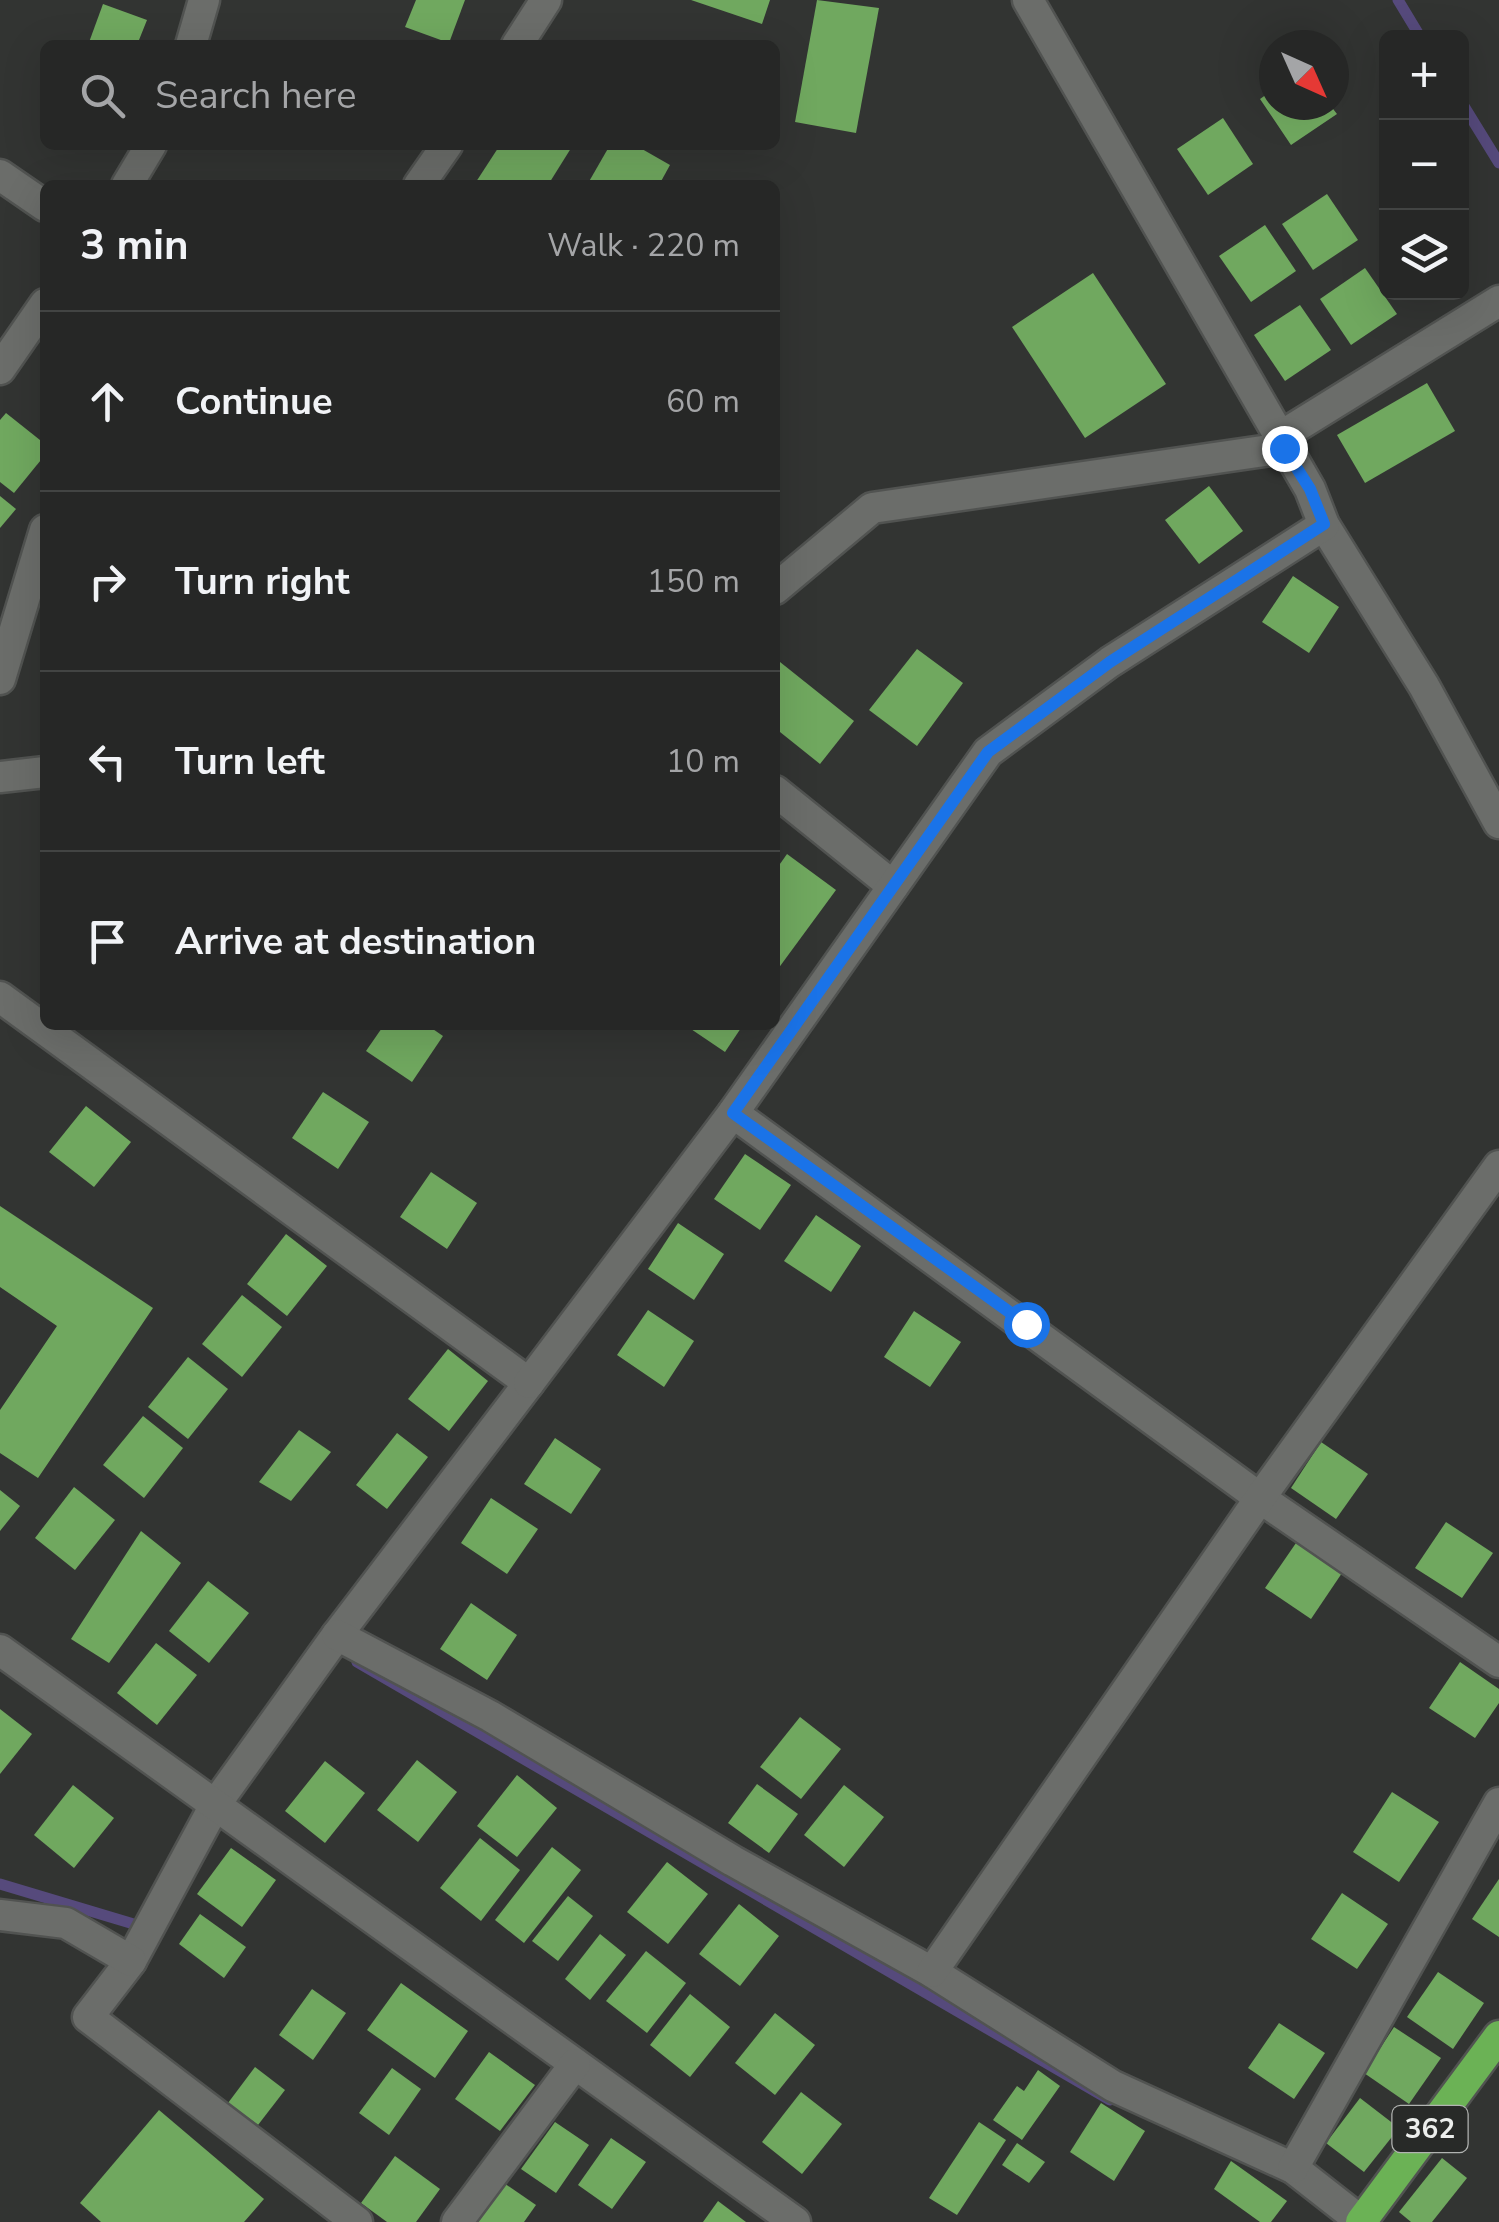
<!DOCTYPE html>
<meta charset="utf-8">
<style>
:root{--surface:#262726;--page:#2e2f2e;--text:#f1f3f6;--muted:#a4a5a7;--line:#424443}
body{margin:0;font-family:"Nunito Sans",sans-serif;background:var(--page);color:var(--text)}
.controls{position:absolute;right:30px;top:30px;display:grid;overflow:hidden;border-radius:15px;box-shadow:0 10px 40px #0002}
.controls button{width:90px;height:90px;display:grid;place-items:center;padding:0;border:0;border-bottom:2px solid var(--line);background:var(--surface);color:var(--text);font:50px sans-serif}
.compass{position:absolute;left:1259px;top:30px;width:90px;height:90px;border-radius:50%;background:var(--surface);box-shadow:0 10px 40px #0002;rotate:135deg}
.stop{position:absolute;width:30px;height:30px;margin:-22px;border:8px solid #1a73e8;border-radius:50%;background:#fff}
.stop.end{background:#1a73e8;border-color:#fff;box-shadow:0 2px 10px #0008}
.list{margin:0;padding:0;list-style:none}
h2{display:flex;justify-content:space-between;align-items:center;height:130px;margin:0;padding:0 40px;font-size:42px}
h2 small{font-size:32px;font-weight:400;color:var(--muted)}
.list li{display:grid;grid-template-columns:65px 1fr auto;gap:30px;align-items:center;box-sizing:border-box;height:180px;padding:0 40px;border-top:2px solid var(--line)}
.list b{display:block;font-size:38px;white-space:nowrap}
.list em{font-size:32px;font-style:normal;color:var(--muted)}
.icon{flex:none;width:55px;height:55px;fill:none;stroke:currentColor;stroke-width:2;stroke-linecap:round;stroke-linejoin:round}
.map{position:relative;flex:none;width:1499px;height:2222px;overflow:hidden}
.search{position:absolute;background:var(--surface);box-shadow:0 10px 40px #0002;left:40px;top:40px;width:740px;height:110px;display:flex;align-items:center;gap:25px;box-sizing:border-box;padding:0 35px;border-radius:15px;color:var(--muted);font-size:38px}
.panel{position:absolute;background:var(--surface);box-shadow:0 10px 40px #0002;left:40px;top:180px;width:740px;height:850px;border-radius:15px}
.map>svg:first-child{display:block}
</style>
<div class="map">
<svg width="1499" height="2222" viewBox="0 0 1499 2222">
<rect width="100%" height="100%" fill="#323432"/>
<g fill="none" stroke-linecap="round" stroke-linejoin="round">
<!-- stream -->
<g stroke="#564a7c" stroke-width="11">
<path d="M1398,0L1421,38"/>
<path d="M1462,103L1499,163"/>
<path d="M357,1662L1110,2100"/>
<path d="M0,1884L147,1928"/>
</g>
</g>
<!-- building -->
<g fill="#70a85f">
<path d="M416,0H465L449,43L405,27Z"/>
<path d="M691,0H770L762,24Z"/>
<path d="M817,0L879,8L856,133L795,122Z"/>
<path d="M103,4L147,20L137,45H88Z"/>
<path d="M1274,89V105H1330L1337,114L1291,145L1260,99Z"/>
<path d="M1223,118L1253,164L1208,195L1177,149Z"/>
<path d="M500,145H573L548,185H474Z"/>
<path d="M610,145H635L670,165L659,185H587Z"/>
<path d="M1327,194L1358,240L1313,270L1282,224Z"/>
<path d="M1265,225L1296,271L1251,302L1219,256Z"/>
<path d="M1365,268L1397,314L1351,345L1320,299Z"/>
<path d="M1093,273L1166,384L1085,438L1012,327Z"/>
<path d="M1300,305L1331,350L1285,381L1254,335Z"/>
<path d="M1427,383L1455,431L1365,483L1337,435Z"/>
<path d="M6,413L45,444V455L14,493L0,482V420Z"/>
<path d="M1209,486L1243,531L1199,564L1165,520Z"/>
<path d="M0,496L16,509L0,528Z"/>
<path d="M1293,576L1339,607L1309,653L1262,622Z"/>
<path d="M917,649L963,683L917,746L869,710Z"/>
<path d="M775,658L854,721L820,764L775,728Z"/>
<path d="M787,854L836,890L775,973V871Z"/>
<path d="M384,1025H427L443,1036L412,1082L366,1051Z"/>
<path d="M685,1025H743L725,1052Z"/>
<path d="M323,1092L369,1122L338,1169L292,1138Z"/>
<path d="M86,1106L131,1142L94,1187L49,1152Z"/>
<path d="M745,1154L791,1185L760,1230L714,1199Z"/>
<path d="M431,1172L477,1203L447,1249L400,1217Z"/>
<path d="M0,1206L153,1308L38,1478L0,1453V1410L57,1326L0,1287Z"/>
<path d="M816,1215L861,1246L831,1292L784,1261Z"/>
<path d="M678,1223L724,1254L694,1300L648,1269Z"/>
<path d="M286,1234L327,1266L287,1316L247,1284Z"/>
<path d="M242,1295L282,1327L242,1377L202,1344Z"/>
<path d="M648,1310L694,1341L664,1387L617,1355Z"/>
<path d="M914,1311L961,1342L930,1387L884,1357Z"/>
<path d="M448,1349L488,1381L449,1431L408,1399Z"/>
<path d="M188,1357L228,1389L188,1439L148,1407Z"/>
<path d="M143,1416L183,1448L144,1498L103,1465Z"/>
<path d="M299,1430L331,1452L291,1501L259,1482Z"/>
<path d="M397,1433L428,1457L387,1509L356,1485Z"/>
<path d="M555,1438L601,1469L571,1514L524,1484Z"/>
<path d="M1321,1442L1368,1474L1336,1519L1291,1488Z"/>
<path d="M74,1487L115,1520L75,1570L35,1538Z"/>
<path d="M0,1490L20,1506L0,1531Z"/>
<path d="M491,1498L538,1529L507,1574L461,1543Z"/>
<path d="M1446,1522L1493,1553L1462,1598L1415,1568Z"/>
<path d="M141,1531L181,1563L109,1663L71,1639Z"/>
<path d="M1296,1543L1342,1573L1311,1619L1265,1588Z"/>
<path d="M208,1581L249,1613L209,1663L169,1631Z"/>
<path d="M471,1603L517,1635L487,1680L440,1649Z"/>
<path d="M156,1643L197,1675L157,1725L117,1693Z"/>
<path d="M1460,1662L1499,1689V1703L1475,1738L1429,1708Z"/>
<path d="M0,1709L32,1734L0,1774Z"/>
<path d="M800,1717L841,1749L801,1799L760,1767Z"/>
<path d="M417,1760L457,1792L418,1842L377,1810Z"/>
<path d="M325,1761L365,1793L325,1843L285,1811Z"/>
<path d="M517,1775L557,1808L517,1857L477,1826Z"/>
<path d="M757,1784L798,1814L769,1853L728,1823Z"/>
<path d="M73,1785L114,1818L74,1868L34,1835Z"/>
<path d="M844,1785L884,1817L844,1867L804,1835Z"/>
<path d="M1392,1792L1439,1822L1399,1882L1353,1852Z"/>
<path d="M480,1838L520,1870L481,1921L440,1888Z"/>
<path d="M552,1847L581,1870L524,1943L495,1920Z"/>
<path d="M231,1848L276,1880L242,1927L197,1894Z"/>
<path d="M667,1862L708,1894L668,1944L627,1912Z"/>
<path d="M1499,1879V1937L1472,1919Z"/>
<path d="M1342,1893L1388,1924L1357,1969L1311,1939Z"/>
<path d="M568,1896L593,1916L558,1961L532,1941Z"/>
<path d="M739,1904L779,1936L740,1986L699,1954Z"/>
<path d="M200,1914L246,1947L224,1978L179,1944Z"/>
<path d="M600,1934L626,1955L590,2000L565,1979Z"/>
<path d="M646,1951L686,1983L647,2033L606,2001Z"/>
<path d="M1438,1972L1484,2003L1453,2049L1407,2017Z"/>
<path d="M401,1983L468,2031L435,2078L367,2030Z"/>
<path d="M312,1989L346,2013L313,2060L279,2035Z"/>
<path d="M690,1994L730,2027L690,2077L650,2045Z"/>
<path d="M775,2013L815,2045L775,2095L735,2063Z"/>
<path d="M1279,2023L1325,2053L1294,2099L1248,2068Z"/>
<path d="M1394,2027L1441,2058L1409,2104L1364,2073Z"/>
<path d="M489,2052L535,2085L500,2131L455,2099Z"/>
<path d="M255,2067L285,2090L258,2125L228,2103Z"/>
<path d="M392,2068L421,2089L389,2135L359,2113Z"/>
<path d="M1038,2070L1060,2086L1022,2140L993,2120L1017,2086L1024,2091Z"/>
<path d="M801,2092L842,2124L802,2174L762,2142Z"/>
<path d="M1360,2098L1399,2128L1364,2172L1326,2143Z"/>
<path d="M1101,2103L1145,2131L1114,2181L1070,2152Z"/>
<path d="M159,2110L264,2199L244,2222H101L80,2203Z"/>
<path d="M555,2122L589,2145L556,2193L521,2169Z"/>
<path d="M979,2122L1006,2140L957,2215L929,2198Z"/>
<path d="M611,2138L646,2162L612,2209L578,2185Z"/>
<path d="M1017,2143L1045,2162L1029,2183L1002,2165Z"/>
<path d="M395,2156L440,2189L416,2222H387L361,2203Z"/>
<path d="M1442,2158L1467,2178L1432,2222H1411L1399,2212Z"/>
<path d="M1231,2161L1287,2201L1271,2222H1260L1214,2189Z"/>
<path d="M501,2181L536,2205L524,2222H473Z"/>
<path d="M718,2201L746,2222H703Z"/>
</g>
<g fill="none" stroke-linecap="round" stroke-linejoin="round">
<defs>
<g id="minor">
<path d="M1028,0L1310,489L1324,525L1424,686L1499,823"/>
<path d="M191,45L204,0"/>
<path d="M517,45L546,0"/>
<path d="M0,175L45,206"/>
<path d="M127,185L151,145"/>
<path d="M419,185L447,145"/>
<path d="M0,369L45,304"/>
<path d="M1278,438L1499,301"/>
<path d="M775,589L872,508L1284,448"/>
<path d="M0,679L45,530"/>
<path d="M0,777L45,772"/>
<path d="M775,791L893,886"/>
<path d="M0,997L529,1383L337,1635L215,1805L131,1961L88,2017L357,2222"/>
<path d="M733,1113L1260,1498L1499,1662"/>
<path d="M529,1383L733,1113L988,752L1110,662L1324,525"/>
<path d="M337,1635L490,1716L733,1861L932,1972L1113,2086L1293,2168L1362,2222"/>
<path d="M0,1650L795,2222"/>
<path d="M0,1915L66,1923L131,1961"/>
<path d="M932,1972L1260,1498L1499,1166"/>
<path d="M1293,2168L1499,1803"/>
<path d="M457,2222L575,2064"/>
</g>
<path id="highway" d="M1361,2222L1499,2036"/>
</defs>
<!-- minor casing -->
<use href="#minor" stroke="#515351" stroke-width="35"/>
<!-- highway casing -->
<use href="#highway" stroke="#515351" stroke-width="35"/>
<!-- minor -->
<use href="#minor" stroke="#6b6d6a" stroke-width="30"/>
<!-- highway -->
<use href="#highway" stroke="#6bb255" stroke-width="30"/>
</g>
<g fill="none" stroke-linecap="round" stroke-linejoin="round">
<!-- route -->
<path stroke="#1a73e8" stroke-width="12" d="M1026,1324L733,1113L988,752L1110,662L1324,524L1310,489L1284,448"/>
</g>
<g text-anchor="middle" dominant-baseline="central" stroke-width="10" stroke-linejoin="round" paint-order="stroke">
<!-- shield labels -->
<rect fill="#282a28" stroke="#b1b3b1" stroke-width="2.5" x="1392.5" y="2106" width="75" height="46" rx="8"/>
<g font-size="28" font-weight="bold" fill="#eceeec">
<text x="1430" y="2129">362</text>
</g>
</g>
</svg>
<div class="controls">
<button>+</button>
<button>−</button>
<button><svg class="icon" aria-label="layers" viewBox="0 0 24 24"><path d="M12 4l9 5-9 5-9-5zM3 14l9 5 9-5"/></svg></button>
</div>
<svg class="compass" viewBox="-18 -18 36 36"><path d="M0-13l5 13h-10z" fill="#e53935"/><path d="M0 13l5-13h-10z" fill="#a4a5a7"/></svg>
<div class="stop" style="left:1026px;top:1324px"></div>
<div class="stop end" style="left:1284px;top:448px"></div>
<div class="search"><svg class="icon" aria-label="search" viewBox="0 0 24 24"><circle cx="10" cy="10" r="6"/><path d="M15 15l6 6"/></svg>Search here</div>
<section class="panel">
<h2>3 min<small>Walk · 220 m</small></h2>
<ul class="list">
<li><svg class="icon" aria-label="ahead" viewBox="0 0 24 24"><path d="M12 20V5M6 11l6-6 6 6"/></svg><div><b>Continue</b></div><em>60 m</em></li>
<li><svg class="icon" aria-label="right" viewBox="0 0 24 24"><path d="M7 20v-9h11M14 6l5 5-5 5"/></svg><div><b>Turn right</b></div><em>150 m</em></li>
<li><svg class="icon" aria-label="left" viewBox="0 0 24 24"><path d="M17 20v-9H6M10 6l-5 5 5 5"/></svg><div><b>Turn left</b></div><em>10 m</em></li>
<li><svg class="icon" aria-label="arrive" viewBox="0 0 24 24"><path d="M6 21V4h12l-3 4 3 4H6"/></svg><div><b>Arrive at destination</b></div></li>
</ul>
</section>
</div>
